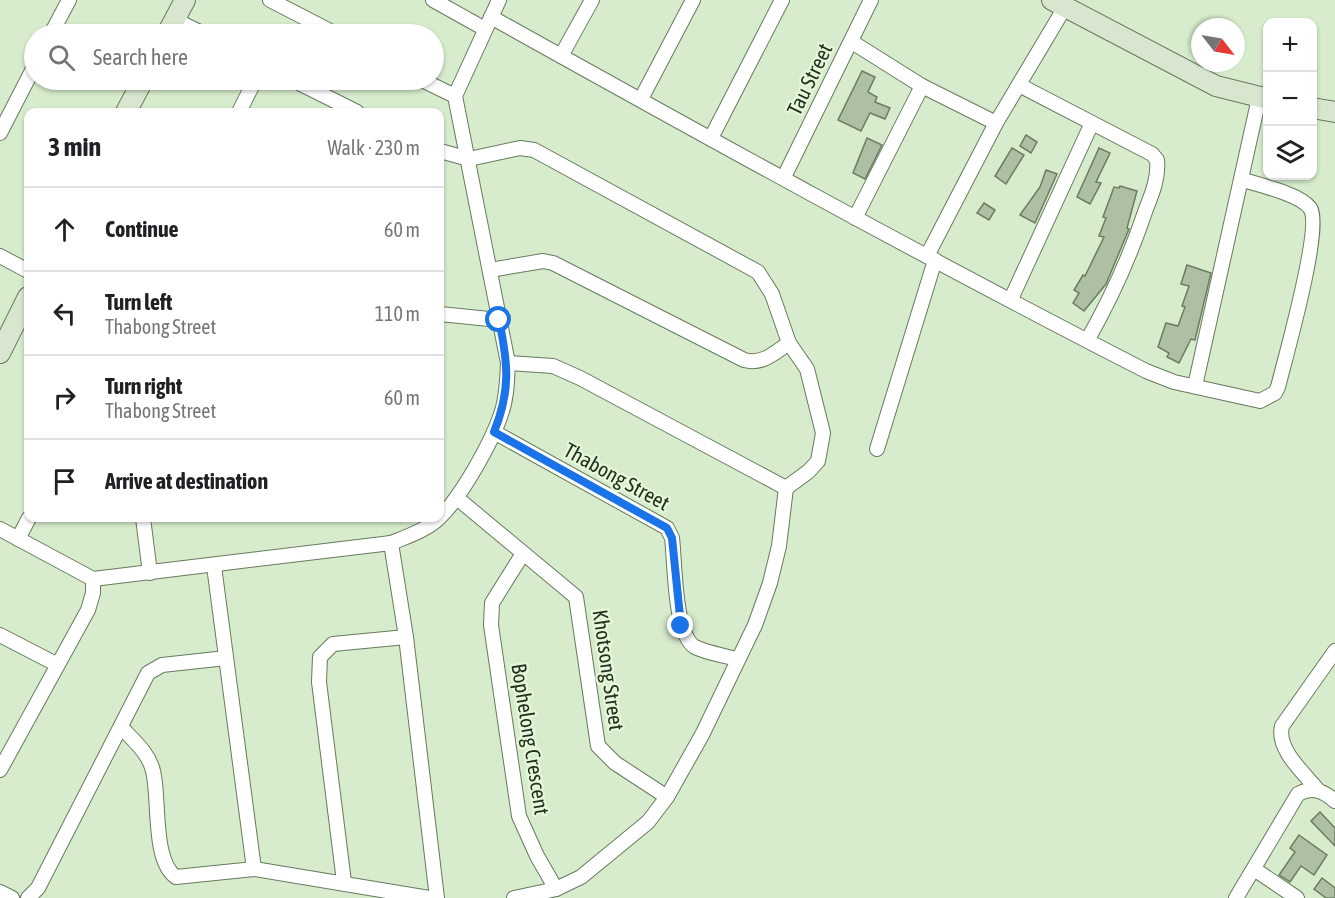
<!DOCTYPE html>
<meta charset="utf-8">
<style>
:root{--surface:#fff;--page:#f2f2f2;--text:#202124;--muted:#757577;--line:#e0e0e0}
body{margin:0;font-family:"Asap Condensed",sans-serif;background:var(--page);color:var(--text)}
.controls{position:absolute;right:18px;top:18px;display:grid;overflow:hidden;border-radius:12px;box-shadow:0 2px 4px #0004}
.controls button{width:54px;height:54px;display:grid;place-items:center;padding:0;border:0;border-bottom:2px solid var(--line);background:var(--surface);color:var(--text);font:30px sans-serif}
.compass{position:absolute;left:1191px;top:18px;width:54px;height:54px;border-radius:50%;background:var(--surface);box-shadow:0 2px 4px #0004;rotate:121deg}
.stop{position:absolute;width:18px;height:18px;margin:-14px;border:4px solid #1a73e8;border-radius:50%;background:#fff}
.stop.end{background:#1a73e8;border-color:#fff;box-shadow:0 2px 6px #0008}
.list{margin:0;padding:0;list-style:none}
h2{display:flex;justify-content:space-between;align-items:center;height:78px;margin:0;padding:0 24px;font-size:26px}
h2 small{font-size:20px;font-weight:400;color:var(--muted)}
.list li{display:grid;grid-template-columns:39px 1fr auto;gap:18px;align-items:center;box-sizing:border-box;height:84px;padding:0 24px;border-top:2px solid var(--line)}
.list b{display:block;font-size:22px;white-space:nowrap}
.list p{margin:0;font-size:20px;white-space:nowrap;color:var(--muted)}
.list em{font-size:20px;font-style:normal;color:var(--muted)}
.icon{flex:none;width:33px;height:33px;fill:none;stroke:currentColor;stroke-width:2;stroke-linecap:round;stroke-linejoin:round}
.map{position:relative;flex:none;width:1335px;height:898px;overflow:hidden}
.search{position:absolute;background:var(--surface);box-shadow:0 2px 4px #0004;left:24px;top:24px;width:420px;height:66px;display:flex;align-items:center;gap:15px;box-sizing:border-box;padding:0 21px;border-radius:33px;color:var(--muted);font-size:22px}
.panel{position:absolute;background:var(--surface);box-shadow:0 2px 4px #0004;left:24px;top:108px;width:420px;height:414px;border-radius:12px}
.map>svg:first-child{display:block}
</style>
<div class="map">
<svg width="1335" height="898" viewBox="0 0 1335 898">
<rect width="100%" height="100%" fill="#d6eccc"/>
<!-- building -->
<g fill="#adc0a3" stroke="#6a7d61" stroke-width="1.5">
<path d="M862,71L875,77L868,92L877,97L875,102L890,108L885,119L870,113L861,131L838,120Z"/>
<path d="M1026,135L1037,142L1031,153L1020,146Z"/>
<path d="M867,138L882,145L865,179L853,173Z"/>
<path d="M1012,148L1024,155L1006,184L995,176Z"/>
<path d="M1099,148L1110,153L1096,182L1101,183L1090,204L1077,197Z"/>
<path d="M1046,170L1057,174L1035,223L1020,215L1040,187Z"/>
<path d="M1120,186L1137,191L1127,228L1129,229L1106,284L1084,311L1073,303L1079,293L1074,290L1083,275L1085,276L1104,237L1099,236L1106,218L1103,217L1114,187L1119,188Z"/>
<path d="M984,203L995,210L989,220L977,213Z"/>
<path d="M1187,265L1211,273L1195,340L1191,339L1179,363L1167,357L1169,353L1158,347L1166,323L1178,326L1185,307L1182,306L1189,286L1181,284Z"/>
<path d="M1320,812L1335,828V846L1311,821Z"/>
<path d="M1299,835L1327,855L1314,875L1301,866L1290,882L1279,875L1295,852L1290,848Z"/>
<path d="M1322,878L1335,888V898H1326L1314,889Z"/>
</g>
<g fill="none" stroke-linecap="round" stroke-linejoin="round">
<defs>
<g id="street">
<path d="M270,0L336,34"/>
<path d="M433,0L485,29"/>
<path d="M491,17C708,138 925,258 1146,371L1174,382L1260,401L1275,393L1278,387C1285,359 1323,226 1310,208C1300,194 1259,185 1243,180"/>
<path d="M175,20L204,34"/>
<path d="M51,34L69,0"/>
<path d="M852,42L922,86L996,123"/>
<path d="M561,56L592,0"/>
<path d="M293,80L357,112"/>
<path d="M422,80L455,96"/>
<path d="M1019,85L1152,154L1157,160C1159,177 1152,194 1146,209C1130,257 1113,295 1088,339"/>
<path d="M641,99L693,0"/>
<path d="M239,112L255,80"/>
<path d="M0,133L34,67"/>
<path d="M711,138L782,0"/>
<path d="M440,151L469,159L520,148L534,150L758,272L772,294L789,343L807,369L823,433L818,461L809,471L786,488"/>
<path d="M784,177L871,0"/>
<path d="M855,218L922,86"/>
<path d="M0,256L28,271"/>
<path d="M927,256L996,123L1065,7"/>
<path d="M490,270L543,261L553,263L744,360C763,365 774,353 789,343"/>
<path d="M1011,299L1091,125"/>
<path d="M440,314L499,320"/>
<path d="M508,363L553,366L580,378L786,488"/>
<path d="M1195,386L1259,98"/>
<path d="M494,432L667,528L672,538C675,561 674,635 695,647C707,653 723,655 736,659"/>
<path d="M877,449L935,260"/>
<path d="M457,498L576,597L598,746L615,763L667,797"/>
<path d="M143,518L150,573"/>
<path d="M0,529L93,579L391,543C408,536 427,530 440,517C461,497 492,442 501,414C507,398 507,380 508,363L455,96L499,0"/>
<path d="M18,539L29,518"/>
<path d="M391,543L406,637L437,898"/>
<path d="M522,555L492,603L491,625L519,816L537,856L556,889"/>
<path d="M214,566L254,869"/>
<path d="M0,635L56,664"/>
<path d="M121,727C133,740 149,753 153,771C160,798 152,861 176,877L254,869L429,898"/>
<path d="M0,770L88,610L93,593V579"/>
<path d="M1317,789C1304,773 1276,749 1282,726L1335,651"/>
<path d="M1254,869L1297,898"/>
<path d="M344,882L319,682L320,657L333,644L406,637"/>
<path d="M0,892L12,898"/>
<path d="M28,898L38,888L148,673L162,665L226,658"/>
<path d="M514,898L556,889L581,877L648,822L667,797L702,735L755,625L770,583L779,546L786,488"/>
<path d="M1236,898L1298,794C1313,786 1323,791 1335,801"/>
</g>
<g id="secondary">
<path d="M1052,0L1216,86L1268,99"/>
<path d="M167,34L185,0"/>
<path d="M1312,108L1335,112"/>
<path d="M126,112L143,80"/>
<path d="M0,353L28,297"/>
</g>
</defs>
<!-- street casing -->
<use href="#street" stroke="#677a5e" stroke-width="16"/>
<!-- secondary casing -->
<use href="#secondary" stroke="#677a5e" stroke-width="22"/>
<!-- street -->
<use href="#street" stroke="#fff" stroke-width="14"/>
<!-- secondary -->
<use href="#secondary" stroke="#d8e6d0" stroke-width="20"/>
</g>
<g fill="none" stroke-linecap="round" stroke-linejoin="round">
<!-- route -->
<path stroke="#1a73e8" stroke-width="8" d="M499,320C508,363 511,390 494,432L667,528L672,538L681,626"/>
</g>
<g text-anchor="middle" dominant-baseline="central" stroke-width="4.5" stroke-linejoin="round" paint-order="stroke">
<!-- street labels -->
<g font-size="21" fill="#272f23" stroke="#e4f9d9">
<text transform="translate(809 79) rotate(-64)">Tau Street</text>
<text transform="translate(617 476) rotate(29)">Thabong Street</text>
<text transform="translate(609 670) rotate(82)">Khotsong Street</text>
<text transform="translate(531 739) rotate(81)">Bophelong Crescent</text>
</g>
</g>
</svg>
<div class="controls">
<button>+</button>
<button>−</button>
<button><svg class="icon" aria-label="layers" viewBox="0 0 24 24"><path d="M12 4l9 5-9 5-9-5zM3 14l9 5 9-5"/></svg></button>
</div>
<svg class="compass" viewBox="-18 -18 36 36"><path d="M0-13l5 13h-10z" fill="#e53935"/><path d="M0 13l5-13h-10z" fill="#757577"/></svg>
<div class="stop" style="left:499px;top:320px"></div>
<div class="stop end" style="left:681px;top:626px"></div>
<div class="search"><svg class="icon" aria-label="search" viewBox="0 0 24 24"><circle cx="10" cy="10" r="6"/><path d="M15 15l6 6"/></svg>Search here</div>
<section class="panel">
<h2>3 min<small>Walk · 230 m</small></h2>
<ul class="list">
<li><svg class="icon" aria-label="ahead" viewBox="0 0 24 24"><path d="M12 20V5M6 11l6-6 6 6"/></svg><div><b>Continue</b></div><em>60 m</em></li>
<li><svg class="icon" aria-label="left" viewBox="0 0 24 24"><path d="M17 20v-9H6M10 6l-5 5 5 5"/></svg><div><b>Turn left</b><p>Thabong Street</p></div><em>110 m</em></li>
<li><svg class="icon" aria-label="right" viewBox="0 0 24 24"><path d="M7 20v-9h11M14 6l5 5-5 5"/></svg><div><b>Turn right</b><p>Thabong Street</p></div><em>60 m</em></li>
<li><svg class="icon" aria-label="arrive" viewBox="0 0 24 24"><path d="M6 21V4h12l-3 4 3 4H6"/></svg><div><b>Arrive at destination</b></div></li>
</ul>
</section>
</div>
